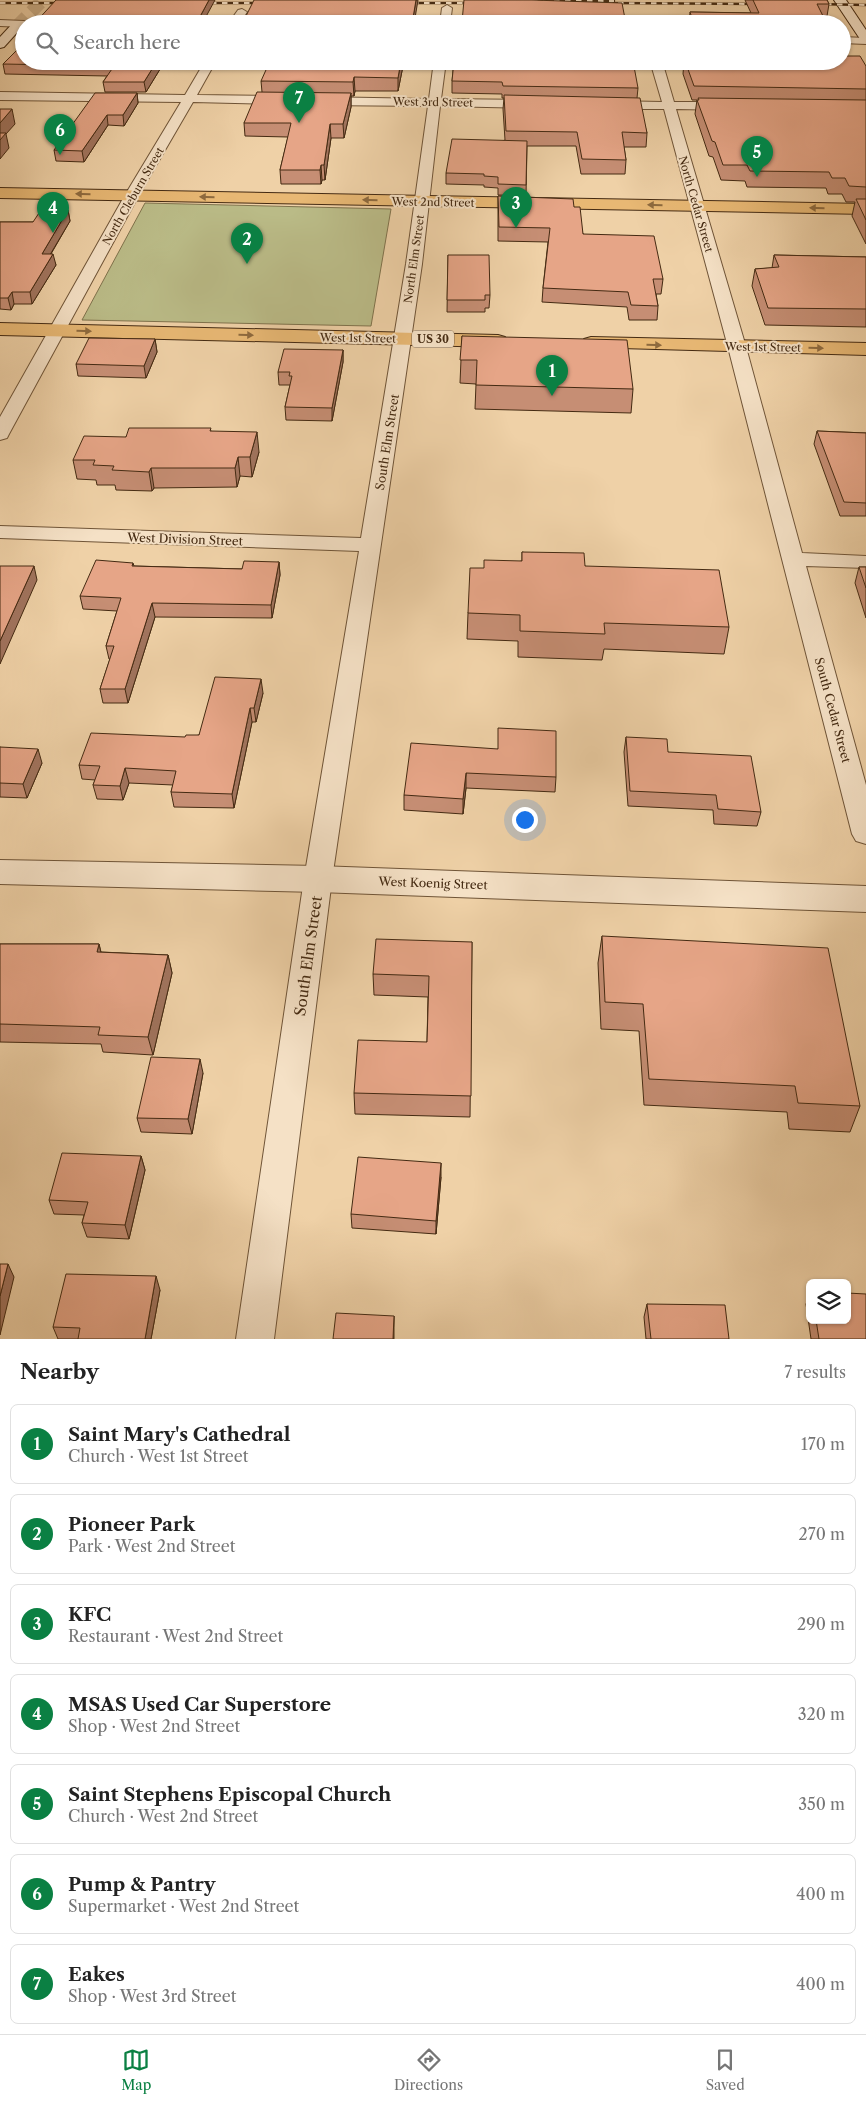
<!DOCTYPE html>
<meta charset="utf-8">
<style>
:root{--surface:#fff;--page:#f6f6f6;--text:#222;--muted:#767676;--line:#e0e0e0;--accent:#0b8043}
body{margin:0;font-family:"Libre Caslon Text",serif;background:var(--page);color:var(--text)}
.controls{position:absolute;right:15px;bottom:15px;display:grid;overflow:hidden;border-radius:8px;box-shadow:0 1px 4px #0004}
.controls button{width:45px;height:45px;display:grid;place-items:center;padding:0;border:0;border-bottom:1px solid var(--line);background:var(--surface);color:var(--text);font:25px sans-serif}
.you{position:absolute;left:524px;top:819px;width:18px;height:18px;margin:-12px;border:4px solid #fff;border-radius:50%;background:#1a73e8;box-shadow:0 0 0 8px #1a73e833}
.badge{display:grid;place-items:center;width:32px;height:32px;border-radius:50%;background:var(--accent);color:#fff;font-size:16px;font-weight:700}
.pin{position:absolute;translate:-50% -41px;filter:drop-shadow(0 1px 2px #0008)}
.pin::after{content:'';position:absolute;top:26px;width:18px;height:15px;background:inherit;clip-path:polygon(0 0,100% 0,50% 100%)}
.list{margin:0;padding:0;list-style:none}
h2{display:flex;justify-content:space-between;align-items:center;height:65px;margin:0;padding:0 20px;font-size:21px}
h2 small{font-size:16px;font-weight:400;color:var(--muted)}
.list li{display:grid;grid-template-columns:32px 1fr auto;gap:15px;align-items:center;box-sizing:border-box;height:80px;margin:0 10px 10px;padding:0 10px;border:1px solid var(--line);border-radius:8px}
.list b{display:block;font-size:19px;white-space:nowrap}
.list p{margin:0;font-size:16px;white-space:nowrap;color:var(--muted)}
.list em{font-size:16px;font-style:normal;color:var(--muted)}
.icon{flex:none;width:28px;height:28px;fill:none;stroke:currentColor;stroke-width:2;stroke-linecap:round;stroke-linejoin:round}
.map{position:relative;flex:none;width:866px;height:1339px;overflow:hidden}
.search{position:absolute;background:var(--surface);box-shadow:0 1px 4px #0004;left:15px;right:15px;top:15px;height:55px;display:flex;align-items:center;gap:12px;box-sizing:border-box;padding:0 18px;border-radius:28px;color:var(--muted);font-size:19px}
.sheet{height:695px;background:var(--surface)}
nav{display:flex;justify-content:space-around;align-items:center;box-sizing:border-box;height:70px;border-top:1px solid var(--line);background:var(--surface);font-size:14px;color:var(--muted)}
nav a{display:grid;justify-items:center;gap:2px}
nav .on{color:var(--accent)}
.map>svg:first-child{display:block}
</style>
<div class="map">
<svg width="866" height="1339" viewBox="0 0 866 1339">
<rect width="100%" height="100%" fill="#efd1a7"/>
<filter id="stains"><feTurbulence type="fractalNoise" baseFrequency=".004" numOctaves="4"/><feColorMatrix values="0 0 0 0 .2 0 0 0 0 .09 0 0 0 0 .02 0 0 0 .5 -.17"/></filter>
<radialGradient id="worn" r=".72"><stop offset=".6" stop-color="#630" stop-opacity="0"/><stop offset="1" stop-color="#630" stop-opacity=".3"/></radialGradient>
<!-- green -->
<path fill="#babb87" stroke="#7f724c" d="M145,203L391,209L371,326L82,320Z"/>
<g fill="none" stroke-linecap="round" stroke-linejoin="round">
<!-- secondary-tunnel -->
<path stroke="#cdb089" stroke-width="13" stroke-dasharray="13 7" stroke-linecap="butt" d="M17,26L43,0"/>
<defs>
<g id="minor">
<path d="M447,5L452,8L450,24H440L442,8Z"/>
<path d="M242,9L247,12L239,24H228L238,10Z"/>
<path d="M0,20L24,21L29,24H24V27L0,26Z"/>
<path d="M842,37L866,38V44L842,43Z"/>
<path d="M205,61H216L197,95L284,96L290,100L284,104L193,102L139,195L9,434L7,438L0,440V417L125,195L181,102L0,100V92L185,95Z"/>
<path d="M434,61H446L441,99L534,100L540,104L534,108L440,106L422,264L332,879L274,1339H236L304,879L359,551L0,538V526L361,538L406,264L428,106L318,105L312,101L318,97L429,99Z"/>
<path d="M650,61H662L674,102H729L735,106L729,110L676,109L746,347L802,553L866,556V568L806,566L866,785V844L856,841L852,834L728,347L664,109H610L604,105L610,101L662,102Z"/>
</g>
<path id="tertiary" d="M0,860L318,866L866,886V912L318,892L0,884Z"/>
<g id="secondary">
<path d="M834,0H846L866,30V43L862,42Z"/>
<path d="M17,22L23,26L4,47L0,48V37L13,23Z"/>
</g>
<g id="trunk">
<path d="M0,188L866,204V214L0,198Z"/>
<path d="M0,323L498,335L505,337L508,341L505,345L498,347L0,335Z"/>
<path d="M591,337L866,343V355L584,347L581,343L584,339Z"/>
</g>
</defs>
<!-- minor casing -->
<use href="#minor" stroke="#6f5437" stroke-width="2"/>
<!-- tertiary casing -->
<use href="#tertiary" stroke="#6f5437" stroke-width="2"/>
<!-- secondary casing -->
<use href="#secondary" stroke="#442a12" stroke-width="2"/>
<!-- trunk casing -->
<use href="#trunk" stroke="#442a12" stroke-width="2"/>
<!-- minor -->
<use href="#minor" fill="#f5e1c6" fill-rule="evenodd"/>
<!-- tertiary -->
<use href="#tertiary" fill="#f5e1c6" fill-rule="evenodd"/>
<!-- secondary -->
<use href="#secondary" fill="#f5e1c6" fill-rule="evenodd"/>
<!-- trunk -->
<use href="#trunk" fill="#e8b874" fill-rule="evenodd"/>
<defs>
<g id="rail">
<path d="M521,0L614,1"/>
<path d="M0,3H67"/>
<path d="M200,3H265"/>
<path d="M402,3H477"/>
<path d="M607,3L760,4"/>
<path d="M815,4L866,5"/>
</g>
</defs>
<!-- rail casing -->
<use href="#rail" stroke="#442a12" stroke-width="2.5"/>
<!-- rail -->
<use href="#rail" stroke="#f5e1c6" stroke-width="2" stroke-dasharray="5.5" stroke-linecap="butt"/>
</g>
<!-- wall -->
<g fill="#c68e74" stroke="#442a12">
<path d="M745,0H827L829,4L827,16H823L827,24H689L690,12L751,13Z"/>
<path d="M843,56L866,66V244L852,216L855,202H846L842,194H828L826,188L747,187L745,181L721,180L713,157L709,156L695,114L697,100H692L683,74L684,61H842Z"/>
<path d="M24,61H165L146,92H105L103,82L107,76L5,74L3,64Z"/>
<path d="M404,61L398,91H355L354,96H351V107L344,138H331L325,180H322L321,184H281L280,170L288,137L245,136L244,123L262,92L261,81Z"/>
<path d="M454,61L638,88L637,98L647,133L646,147H624L626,160L625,174H581L576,146H527L526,196L498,195V188L484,187V185L446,184V173L505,140L503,109L504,98H502V94L452,93V81Z"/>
<path d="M137,93L138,103L124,126L108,125L84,162L56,161L54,150Z"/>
<path d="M498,196L574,207L583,234L663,279L661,294H656L658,306L657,320H629L627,307L542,302L543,288L548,242L498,241Z"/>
<path d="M68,210L70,221L51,254L56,265L32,304H14L11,310L0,309V222H33Z"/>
<path d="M448,255L490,295L489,308H485V312H447Z"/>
<path d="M774,255L866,257V327L765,325L752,286L755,269L772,268Z"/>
<path d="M462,336L633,389L631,413L475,409L476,384L460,383Z"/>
<path d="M155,339L157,352L146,378L78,376L76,364Z"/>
<path d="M343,350V362L332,421L286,420L285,407L290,385H279L278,372Z"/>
<path d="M211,431L259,452L252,477L240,476L237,487L154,488L152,491L116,490L115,485H97L96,480L77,479L73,460L126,437Z"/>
<path d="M817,431L866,433V516H840L814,444Z"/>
<path d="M522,552L585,566L729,627L724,654L604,649L602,660L518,657V641L467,639L468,613L484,568L522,561Z"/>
<path d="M279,562L280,575L272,618L155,617L128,703H103L100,689L110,659H109L106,646L117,611L83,609L80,596L133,563L134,566L242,569Z"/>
<path d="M859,567H866V618L855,583Z"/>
<path d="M263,693L256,722H252L234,808L174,807L171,792L173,785L129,783L123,800L97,799L93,785L95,780L82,779L79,765L199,735Z"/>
<path d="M626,737L668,752L761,812L757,826L714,824L713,810L628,806L624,752Z"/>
<path d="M0,747L42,763L27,798L0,797Z"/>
<path d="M498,749L556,777L555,792L466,788L463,814L404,810V795Z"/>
<path d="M602,936L860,1106L850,1132L789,1129L787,1112L644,1105L639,1031L601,1029L598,963Z"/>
<path d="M472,942L470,1117L355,1114L354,1093L427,1042L428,997L374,995L373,974Z"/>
<path d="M0,944H99L101,952L168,955L172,973L153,1055L103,1052L101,1044L0,1042Z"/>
<path d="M203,1073L192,1134L141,1132L137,1118Z"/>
<path d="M141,1156L145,1170L129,1239L87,1237L82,1223L84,1215L54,1214L49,1200Z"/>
<path d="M441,1177L436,1234L352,1228L351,1214Z"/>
<path d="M160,1290L151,1339H58L53,1327Z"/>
<path d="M810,1296V1320H847L866,1339H811L806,1304Z"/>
<path d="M647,1304L729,1339H646L644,1317Z"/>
</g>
<!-- shaded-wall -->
<g fill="#a1745e" stroke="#442a12">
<path d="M209,0H215L202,24H196Z"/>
<path d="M416,0H418L414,24H412Z"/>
<path d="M157,61H165L146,92L144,82Z"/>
<path d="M401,61H404L398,91V78Z"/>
<path d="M354,77L355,91L354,96L353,82Z"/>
<path d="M137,93L138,103L124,126L123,115Z"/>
<path d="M351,93V107L344,138L343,124Z"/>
<path d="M12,109L15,124L6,134L9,148L0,159V123Z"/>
<path d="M107,115L108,125L84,162L82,151Z"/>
<path d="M330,124L331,138L325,180L324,165Z"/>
<path d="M321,165L322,180L321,184L320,170Z"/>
<path d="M68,210L70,221L44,265L42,254Z"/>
<path d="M53,254L56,265L32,304L30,292Z"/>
<path d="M12,292L14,304L11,310L8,298Z"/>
<path d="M155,339L157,352L146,378L144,366Z"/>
<path d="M343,350V362L332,421V408Z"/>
<path d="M257,432L259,452L252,477L250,457Z"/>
<path d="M238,457L240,476L237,487L235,468Z"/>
<path d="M151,468L154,488L152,491L149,472Z"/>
<path d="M279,562L280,575L272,618L271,605Z"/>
<path d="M34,566L37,580L0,664V641Z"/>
<path d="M152,603L155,617L128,703L125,689Z"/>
<path d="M261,679L263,693L256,722L254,708Z"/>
<path d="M250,708L252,722L234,808L232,794Z"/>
<path d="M38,749L42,763L27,798L23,784Z"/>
<path d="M125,768L129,783L123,800L120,786Z"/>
<path d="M466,773V788L463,814V799Z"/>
<path d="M99,944L103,962L97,952Z"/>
<path d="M168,955L172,973L153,1055L148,1037Z"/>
<path d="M200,1059L203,1073L192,1134L188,1119Z"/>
<path d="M141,1156L145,1170L129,1239L125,1225Z"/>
<path d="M441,1163V1177L436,1234V1221Z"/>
<path d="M8,1264L14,1277L0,1335V1296Z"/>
<path d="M156,1276L160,1290L151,1339H145Z"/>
<path d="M394,1316V1339H393Z"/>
</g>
<!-- building -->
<g fill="#e6a587" stroke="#442a12">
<path d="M56,0H209L196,24H34Z"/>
<path d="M254,0H416L412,24H242Z"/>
<path d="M464,0H532L622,3L626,24H459V22H462Z"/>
<path d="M753,0H827L829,4H817L827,24H694L690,12L759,13Z"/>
<path d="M24,43V61H157L144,82H103L114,66L3,64Z"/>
<path d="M842,55L843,56H860L866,66V89L694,86L685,61H842Z"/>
<path d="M270,61H401L398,78L354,77L353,82L261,81Z"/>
<path d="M454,61H633L638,88L503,86L502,82L452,81Z"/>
<path d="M257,92L351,93L343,124H330L324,165H321L320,170H280L291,123H244Z"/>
<path d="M95,93H137L123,115H107L82,151L54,150Z"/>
<path d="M504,95L640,98L647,133L622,132L626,160L582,159L577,132L506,131Z"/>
<path d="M698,98L866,100V187L849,186L845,178H832L829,172L750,171L747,165H723L715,142L712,141L697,100H699Z"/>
<path d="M0,109H12L0,123Z"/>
<path d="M0,133H6L0,140Z"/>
<path d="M452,139L527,141L526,185L498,184V177L484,176V174L446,173Z"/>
<path d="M498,196L573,199L574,207H580L583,234L654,236L663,279H653L658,306L631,305L628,292L543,288L550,228L499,227Z"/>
<path d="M856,199H866V220Z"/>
<path d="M41,210H68L42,254H53L30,292H12L8,298H0V222H33Z"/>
<path d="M448,255H489L490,295H485V300H447Z"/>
<path d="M774,255L866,257V309L768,308L755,269L779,267Z"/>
<path d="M462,336L627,340L633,389L476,385L477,360H460Z"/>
<path d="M89,338L155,339L144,366L76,364Z"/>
<path d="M284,349L343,350L332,408L285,407L292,376H289L290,372H278Z"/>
<path d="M129,428H211L210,431L257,432L250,457H238L235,468H151L149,472L112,470L114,466L93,465L95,460H73L84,436L126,437Z"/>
<path d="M817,431L866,433V503L844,502Z"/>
<path d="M522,552L584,553L585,566L719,570L729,627L604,623L605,634L520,631V615L468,613L470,568H484V560L522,561Z"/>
<path d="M96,560L133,563L132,566L242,569L244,561L279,562L271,605L152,603L125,689H100L114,646H106L121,598L80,596Z"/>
<path d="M0,566H34L0,641Z"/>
<path d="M859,567H866V588Z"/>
<path d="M215,677L261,679L254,708H250L232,794L171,792L176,771L125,768L120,786L93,785L100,766L79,765L91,733L185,737L186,735H199Z"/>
<path d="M498,728L556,731V777L466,773L463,799L404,795L411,743L498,749Z"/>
<path d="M626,737L667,739L668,752L751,756L761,812L718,809L716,795L630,791Z"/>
<path d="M0,747L38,749L23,784L0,783Z"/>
<path d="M602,936L828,948L860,1106L798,1103L795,1086L649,1079L643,1004L605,1002Z"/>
<path d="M376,939L472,942L471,1096L354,1093L358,1040L427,1042L429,976L373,974Z"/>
<path d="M0,944H99L97,952L168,955L148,1037L98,1035L100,1027L0,1024Z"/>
<path d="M151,1057L200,1059L188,1119L137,1118Z"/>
<path d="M62,1153L141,1156L125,1225L82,1223L88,1202L49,1200Z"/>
<path d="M358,1157L441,1163L436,1221L351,1214Z"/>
<path d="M0,1264H8L0,1296Z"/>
<path d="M66,1274L156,1276L145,1339H78L80,1328L53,1327Z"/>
<path d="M847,1293L866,1294V1339H819L816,1320H847Z"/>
<path d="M647,1304L725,1305L729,1339H651Z"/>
<path d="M336,1313L394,1316L393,1339H333Z"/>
</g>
<!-- one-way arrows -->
<defs><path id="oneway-solid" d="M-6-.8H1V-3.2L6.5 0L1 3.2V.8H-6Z" transform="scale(1.25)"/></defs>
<g fill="#8e6a3e">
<use href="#oneway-solid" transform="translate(83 194) rotate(-179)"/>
<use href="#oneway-solid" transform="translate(207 197) rotate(-179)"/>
<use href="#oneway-solid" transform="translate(370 200) rotate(-179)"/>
<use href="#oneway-solid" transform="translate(655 205) rotate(-179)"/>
<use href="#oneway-solid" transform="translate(817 208) rotate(-179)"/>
<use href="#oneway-solid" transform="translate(84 331) rotate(1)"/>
<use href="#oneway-solid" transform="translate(246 335) rotate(1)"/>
<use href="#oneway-solid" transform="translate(654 345) rotate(1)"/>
<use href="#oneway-solid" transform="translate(816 348) rotate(1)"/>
</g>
<g text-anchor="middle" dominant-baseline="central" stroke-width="4" stroke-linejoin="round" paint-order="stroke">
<!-- far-street labels -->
<g font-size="11" fill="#442a12" stroke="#f5e1c6">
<text transform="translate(433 102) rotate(1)">West 3rd Street</text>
<text transform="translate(133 196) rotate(-60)">North Cleburn Street</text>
<text transform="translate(433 202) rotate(1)">West 2nd Street</text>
<text transform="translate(696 204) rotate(74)">North Cedar Street</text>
<text transform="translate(414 259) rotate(-82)">North Elm Street</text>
<text transform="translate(358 338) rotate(1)">West 1st Street</text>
<text transform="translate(763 347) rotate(1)">West 1st Street</text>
</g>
<!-- shield labels -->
<rect fill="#f5e1c6" stroke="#796148" stroke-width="1" x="412" y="330.5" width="42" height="17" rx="4"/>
<g font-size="11" font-weight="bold" fill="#442a12">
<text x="433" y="339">US 30</text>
</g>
<!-- street labels -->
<g font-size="12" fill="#442a12" stroke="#f5e1c6">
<text transform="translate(387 442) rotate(-81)">South Elm Street</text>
<text transform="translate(185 539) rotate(2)">West Division Street</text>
<text transform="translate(833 710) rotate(75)">South Cedar Street</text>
<text transform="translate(433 883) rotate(2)">West Koenig Street</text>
</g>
<!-- near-street labels -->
<g font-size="15" fill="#442a12" stroke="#f5e1c6">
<text transform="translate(308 956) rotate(-82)">South Elm Street</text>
</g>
</g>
<rect width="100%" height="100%" filter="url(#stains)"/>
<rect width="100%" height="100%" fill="url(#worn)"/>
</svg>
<div class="controls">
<button><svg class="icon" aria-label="layers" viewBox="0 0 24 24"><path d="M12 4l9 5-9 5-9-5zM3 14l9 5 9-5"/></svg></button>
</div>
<div class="you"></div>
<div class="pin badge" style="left:552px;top:396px">1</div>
<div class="pin badge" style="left:247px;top:264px">2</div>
<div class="pin badge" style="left:516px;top:228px">3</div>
<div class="pin badge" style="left:53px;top:233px">4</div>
<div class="pin badge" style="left:757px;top:177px">5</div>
<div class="pin badge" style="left:60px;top:155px">6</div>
<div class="pin badge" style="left:299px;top:123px">7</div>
<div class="search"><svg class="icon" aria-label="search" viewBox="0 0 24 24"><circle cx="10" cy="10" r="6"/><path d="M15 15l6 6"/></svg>Search here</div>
</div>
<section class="sheet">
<h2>Nearby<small>7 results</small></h2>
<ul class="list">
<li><span class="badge">1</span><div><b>Saint Mary's Cathedral</b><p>Church · West 1st Street</p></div><em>170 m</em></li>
<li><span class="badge">2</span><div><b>Pioneer Park</b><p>Park · West 2nd Street</p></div><em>270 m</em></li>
<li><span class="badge">3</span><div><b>KFC</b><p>Restaurant · West 2nd Street</p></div><em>290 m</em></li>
<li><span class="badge">4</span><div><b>MSAS Used Car Superstore</b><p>Shop · West 2nd Street</p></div><em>320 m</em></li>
<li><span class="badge">5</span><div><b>Saint Stephens Episcopal Church</b><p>Church · West 2nd Street</p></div><em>350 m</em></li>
<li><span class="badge">6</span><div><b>Pump &amp; Pantry</b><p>Supermarket · West 2nd Street</p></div><em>400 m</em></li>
<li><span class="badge">7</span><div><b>Eakes</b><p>Shop · West 3rd Street</p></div><em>400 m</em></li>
</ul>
</section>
<nav>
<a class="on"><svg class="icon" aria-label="map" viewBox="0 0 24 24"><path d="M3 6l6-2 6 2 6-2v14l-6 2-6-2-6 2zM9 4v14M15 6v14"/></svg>Map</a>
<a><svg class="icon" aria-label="directions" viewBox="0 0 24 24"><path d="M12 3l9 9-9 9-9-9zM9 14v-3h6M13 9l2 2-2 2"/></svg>Directions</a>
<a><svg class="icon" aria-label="saved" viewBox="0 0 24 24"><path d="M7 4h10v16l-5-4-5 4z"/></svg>Saved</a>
</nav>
